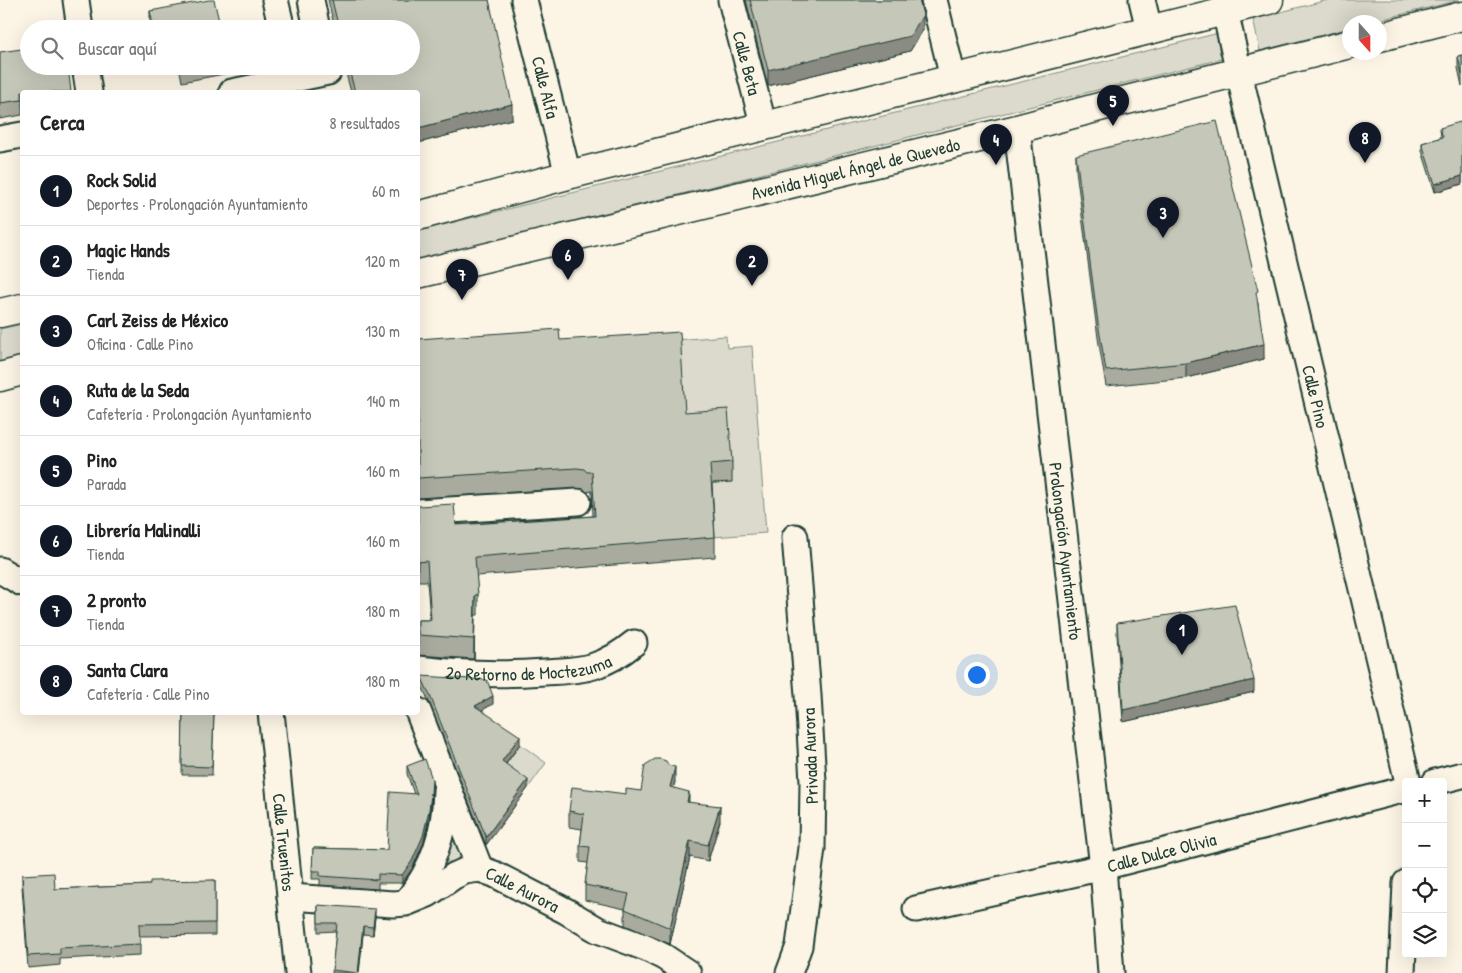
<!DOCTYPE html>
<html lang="es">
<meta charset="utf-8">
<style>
:root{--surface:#fff;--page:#f2f2f2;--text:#222;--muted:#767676;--line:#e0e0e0;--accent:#111827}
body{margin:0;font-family:"Patrick Hand",sans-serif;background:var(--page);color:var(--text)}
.controls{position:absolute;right:15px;bottom:15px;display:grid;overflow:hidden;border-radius:5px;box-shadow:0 5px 20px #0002}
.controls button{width:45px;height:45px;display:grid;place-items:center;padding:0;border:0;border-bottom:1px solid var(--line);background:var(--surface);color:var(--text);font:25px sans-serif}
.compass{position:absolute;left:1342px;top:15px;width:45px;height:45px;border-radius:50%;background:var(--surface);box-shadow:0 5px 20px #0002;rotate:159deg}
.you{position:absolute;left:976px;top:674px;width:18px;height:18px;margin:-12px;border:4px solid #fff;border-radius:50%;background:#1a73e8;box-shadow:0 0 0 8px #1a73e833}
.badge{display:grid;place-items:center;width:32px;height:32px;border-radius:50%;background:var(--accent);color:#fff;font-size:16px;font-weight:700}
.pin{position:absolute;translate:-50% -41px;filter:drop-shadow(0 1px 2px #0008)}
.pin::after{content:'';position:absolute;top:26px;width:18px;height:15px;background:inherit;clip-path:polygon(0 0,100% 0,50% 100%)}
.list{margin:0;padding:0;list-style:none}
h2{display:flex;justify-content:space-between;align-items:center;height:65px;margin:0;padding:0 20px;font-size:21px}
h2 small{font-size:16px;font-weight:400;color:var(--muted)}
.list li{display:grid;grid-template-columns:32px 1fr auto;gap:15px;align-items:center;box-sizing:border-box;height:70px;padding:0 20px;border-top:1px solid var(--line)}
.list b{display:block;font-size:19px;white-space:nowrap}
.list p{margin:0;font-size:16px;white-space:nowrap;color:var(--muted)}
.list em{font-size:16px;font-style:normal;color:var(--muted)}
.icon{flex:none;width:28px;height:28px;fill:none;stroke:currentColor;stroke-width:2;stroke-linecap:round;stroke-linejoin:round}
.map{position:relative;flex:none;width:1462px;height:973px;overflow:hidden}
.search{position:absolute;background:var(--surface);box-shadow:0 5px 20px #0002;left:20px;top:20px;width:400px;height:55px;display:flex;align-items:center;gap:12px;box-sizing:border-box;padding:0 18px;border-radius:28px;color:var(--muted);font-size:19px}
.panel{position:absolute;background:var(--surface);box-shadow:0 5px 20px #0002;left:20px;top:90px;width:400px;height:625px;border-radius:5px}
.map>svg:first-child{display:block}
</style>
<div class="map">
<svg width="1462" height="973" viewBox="0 0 1462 973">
<rect width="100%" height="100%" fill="#fcf5e5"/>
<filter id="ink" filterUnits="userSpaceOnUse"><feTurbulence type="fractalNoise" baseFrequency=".02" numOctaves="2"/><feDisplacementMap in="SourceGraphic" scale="10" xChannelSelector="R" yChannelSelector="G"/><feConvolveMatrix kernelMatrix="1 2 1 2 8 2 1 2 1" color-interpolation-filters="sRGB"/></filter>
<g filter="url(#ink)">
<!-- green -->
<g fill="#dcdacc" stroke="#7e8c80">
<path d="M1328,0H1460L1371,22H1350L1349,28L1260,51L1253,19Z"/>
<path d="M1219,33L1225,58L418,260V231Z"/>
<path d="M22,324V357L0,363V329Z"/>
<path d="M726,336L727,348L752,346L766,533L713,537L594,518L592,491L731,482L598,438L559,349Z"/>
<path d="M520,744L546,763L528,788L502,769Z"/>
<path d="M452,830L466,862H444Z"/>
</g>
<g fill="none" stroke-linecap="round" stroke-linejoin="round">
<defs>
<g id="minor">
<path d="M76,0L80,29"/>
<path d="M275,0L282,29"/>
<path d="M311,0L317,29"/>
<path id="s1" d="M524,0L568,175"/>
<path id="s2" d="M731,0L764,127"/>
<path d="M934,0L953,78"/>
<path d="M1142,0L1149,29"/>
<path id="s3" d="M1225,11L1239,73L1408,782"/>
<path d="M85,66L89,92"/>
<path d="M232,92L328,72"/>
<path id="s4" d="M1017,129L1103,867L1111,973"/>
<path d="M0,139L22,135"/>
<path d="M418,512L578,502"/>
<path d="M0,570L22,583"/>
<path id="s5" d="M418,669C460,674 502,675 545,672C561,671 578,671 594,666C609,661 622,653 634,643"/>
<path d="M418,711L480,869"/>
<path id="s6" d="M271,712L298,973"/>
<path d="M1435,782L1462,775"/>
<path id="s7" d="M290,897L393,904L406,903L428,894L454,876L465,871L480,869L494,874L566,911L598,930L646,948L664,957L688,973"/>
<path d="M407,901C434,868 445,832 446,790"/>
<path id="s8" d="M916,909L1103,867L1406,789"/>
<path d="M789,973L799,946L812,848L813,782L808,695L795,537"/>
<path d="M1402,973L1406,883"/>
</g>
<g id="major">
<path d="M1380,37L1462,16"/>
<path d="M418,216L568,175L1269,0"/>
<path id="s9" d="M418,274L1017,129L1107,105L1350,44"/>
<path d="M0,313L22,308"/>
<path d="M0,377L22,371"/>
</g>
</defs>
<!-- minor casing -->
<use href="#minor" stroke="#1f3d34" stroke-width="29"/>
<!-- major casing -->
<use href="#major" stroke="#1f3d34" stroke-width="31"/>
<!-- minor -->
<use href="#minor" stroke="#fcf5e5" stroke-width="25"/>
<!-- major -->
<use href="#major" stroke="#fcf5e5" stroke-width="28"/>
</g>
<!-- wall -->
<g fill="#a9ab9f" stroke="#1f3d34">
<path d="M328,0H489L512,119L418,143V92H351L344,66H411V29H335Z"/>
<path d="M746,0H919L923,30L910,51L768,86Z"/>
<path d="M150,11L220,25L256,29H151L150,23Z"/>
<path d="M0,52L22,92V115L0,119Z"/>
<path d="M1462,55V86L1458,68V56Z"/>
<path d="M179,66H253L250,69L182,82Z"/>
<path d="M1462,127V184L1435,192L1422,151V143L1441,138L1440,128Z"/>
<path d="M1076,155L1258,303L1264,359L1186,378L1106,386L1098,338L1076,170Z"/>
<path d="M418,339L560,340L685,412L732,462V482L712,483L715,537V557L476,576L478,595V615H475L474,659L418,655V620H430L427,581H418V506L456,525L593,516L592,491L587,492L584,489L577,488L418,498Z"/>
<path d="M1117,623L1254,692L1123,722L1117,635Z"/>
<path d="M421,676L493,704L482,710L520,744L506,764L528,788L486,845L431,706L421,684Z"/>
<path d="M183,712H214L212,775H182Z"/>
<path d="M407,766L432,787L429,818L423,844L412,869L402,883H378V889L320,885V879H312L313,848L387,850L414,794L407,774Z"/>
<path d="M675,782L673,788L689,803L720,821L708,861L690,857L670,944L625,925V909L585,900V885L588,863L580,862V846L582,829L569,827V811L626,794L641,791Z"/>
<path d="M22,875L55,889L150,885L215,880V935L140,936V955L60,959V965L28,968L22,887Z"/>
<path d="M318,905L375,917L373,935L363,934L359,973H332L336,931L318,932Z"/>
</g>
<!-- shaded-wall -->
<g fill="#8a8b82" stroke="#1f3d34">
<path d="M923,15V30L910,51L768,86V70Z"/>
<path d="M512,104V119L418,143V128Z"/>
<path d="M1462,176V184L1435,192V184Z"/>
<path d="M1264,344V359L1186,378V363Z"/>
<path d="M475,595V615L474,659V639Z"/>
<path d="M1254,680V692L1123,722V710Z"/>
<path d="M493,696V704L475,714V706Z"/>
<path d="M520,736V744L502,769V761Z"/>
<path d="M675,767V782L670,802V787Z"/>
<path d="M432,779V787L429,818L423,844L412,869L402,883V875L429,803Z"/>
<path d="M528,780V788L486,845V837Z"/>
<path d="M689,792V807L687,802Z"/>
<path d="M720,806V821L708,861V845Z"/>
<path d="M690,841V857L670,944V928Z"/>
<path d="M375,909V917L373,935V927Z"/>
<path d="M363,926V934L359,973H358Z"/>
</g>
<!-- building -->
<g fill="#c5c7b9" stroke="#1f3d34">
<path d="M209,0H214L220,25L254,22L256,29H154L150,11Z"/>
<path d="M332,0H489L512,104L418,128V92H355L348,66H411V29H339Z"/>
<path d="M750,0H919L923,15L910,36L768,70Z"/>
<path d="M29,48V66H68L71,92H22V100L0,103V52Z"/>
<path d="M1462,55V75L1458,56Z"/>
<path d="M182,66H204L182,70Z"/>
<path d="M1217,121L1258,291L1256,292L1264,344L1186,363L1106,371L1098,323L1076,155Z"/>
<path d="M1460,122L1462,127V176L1435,184L1422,143L1443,137L1440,128Z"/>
<path d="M559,329L560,340L680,332L685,412L728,409L732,462L710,464L715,537L475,557L478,595H475L474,639L418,635V620H431L427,561L418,562V506L454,504L456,525L595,516L592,472H587L584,469L577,468L418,478V339Z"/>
<path d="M1235,605L1254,680L1123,710L1117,623Z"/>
<path d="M421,676L487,680L493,696L475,706L520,736L502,761L528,780L486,837L431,698Z"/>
<path d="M183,712H214L212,767L182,766Z"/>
<path d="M425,759L432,779L431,794H429L431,795L429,810L423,836L412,861L402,875L378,874V880L320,876V871H312L313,848L387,850L390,792L417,794L407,766Z"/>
<path d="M655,759H660L666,761L668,765L675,767L670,787L689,792L687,802L720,806L708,845L690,841L670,928L625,909L629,894L585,885L590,847L580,846L584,814L569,811L572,787L626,794V789L641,791L645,765Z"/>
<path d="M54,873L55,889L150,885V881L215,880V923L139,924L140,944L60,948V954L28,956L22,875Z"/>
<path d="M318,905L375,909L373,927L363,926L358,973L332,970L337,923H318Z"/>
</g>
</g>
<g text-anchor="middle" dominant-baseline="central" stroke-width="4" stroke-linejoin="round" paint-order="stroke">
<!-- street labels -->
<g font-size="18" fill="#1f3d34" stroke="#fcf5e5">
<text stroke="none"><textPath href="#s2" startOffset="65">Calle Beta</textPath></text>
<text stroke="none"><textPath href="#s1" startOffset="90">Calle Alfa</textPath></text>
<text stroke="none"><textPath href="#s9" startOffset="450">Avenida Miguel Ángel de Quevedo</textPath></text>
<text stroke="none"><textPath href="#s3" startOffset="396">Calle Pino</textPath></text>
<text stroke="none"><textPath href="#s4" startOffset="425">Prolongación Ayuntamiento</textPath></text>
<text stroke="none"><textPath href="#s5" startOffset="111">2o Retorno de Moctezuma</textPath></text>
<text transform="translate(810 756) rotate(-92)">Privada Aurora</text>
<text stroke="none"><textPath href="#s6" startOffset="131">Calle Truenitos</textPath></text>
<text stroke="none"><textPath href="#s8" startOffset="252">Calle Dulce Olivia</textPath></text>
<text stroke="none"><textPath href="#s7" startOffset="246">Calle Aurora</textPath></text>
</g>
</g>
</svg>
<div class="controls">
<button>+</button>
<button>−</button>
<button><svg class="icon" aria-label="locate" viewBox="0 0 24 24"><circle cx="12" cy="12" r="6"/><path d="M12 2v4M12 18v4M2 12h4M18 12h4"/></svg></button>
<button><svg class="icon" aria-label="layers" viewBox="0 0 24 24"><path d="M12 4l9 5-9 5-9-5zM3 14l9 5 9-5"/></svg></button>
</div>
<svg class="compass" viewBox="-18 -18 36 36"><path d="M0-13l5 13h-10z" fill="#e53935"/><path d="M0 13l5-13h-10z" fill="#767676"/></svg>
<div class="you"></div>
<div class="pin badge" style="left:1182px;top:655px">1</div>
<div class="pin badge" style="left:752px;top:286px">2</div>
<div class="pin badge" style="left:1163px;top:238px">3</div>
<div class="pin badge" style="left:996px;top:165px">4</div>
<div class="pin badge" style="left:1113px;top:126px">5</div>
<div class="pin badge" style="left:568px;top:280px">6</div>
<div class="pin badge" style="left:462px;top:300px">7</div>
<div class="pin badge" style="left:1365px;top:163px">8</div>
<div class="search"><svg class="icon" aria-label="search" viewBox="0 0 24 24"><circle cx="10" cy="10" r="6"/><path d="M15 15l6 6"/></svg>Buscar aquí</div>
<section class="panel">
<h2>Cerca<small>8 resultados</small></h2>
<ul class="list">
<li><span class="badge">1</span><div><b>Rock Solid</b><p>Deportes · Prolongación Ayuntamiento</p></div><em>60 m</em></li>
<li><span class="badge">2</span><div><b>Magic Hands</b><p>Tienda</p></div><em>120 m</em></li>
<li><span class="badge">3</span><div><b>Carl Zeiss de México</b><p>Oficina · Calle Pino</p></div><em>130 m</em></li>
<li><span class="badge">4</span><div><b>Ruta de la Seda</b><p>Cafetería · Prolongación Ayuntamiento</p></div><em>140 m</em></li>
<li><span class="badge">5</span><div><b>Pino</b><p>Parada</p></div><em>160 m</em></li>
<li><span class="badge">6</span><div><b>Librería Malinalli</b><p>Tienda</p></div><em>160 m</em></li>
<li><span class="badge">7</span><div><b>2 pronto</b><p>Tienda</p></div><em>180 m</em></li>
<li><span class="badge">8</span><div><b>Santa Clara</b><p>Cafetería · Calle Pino</p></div><em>180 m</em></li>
</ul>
</section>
</div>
